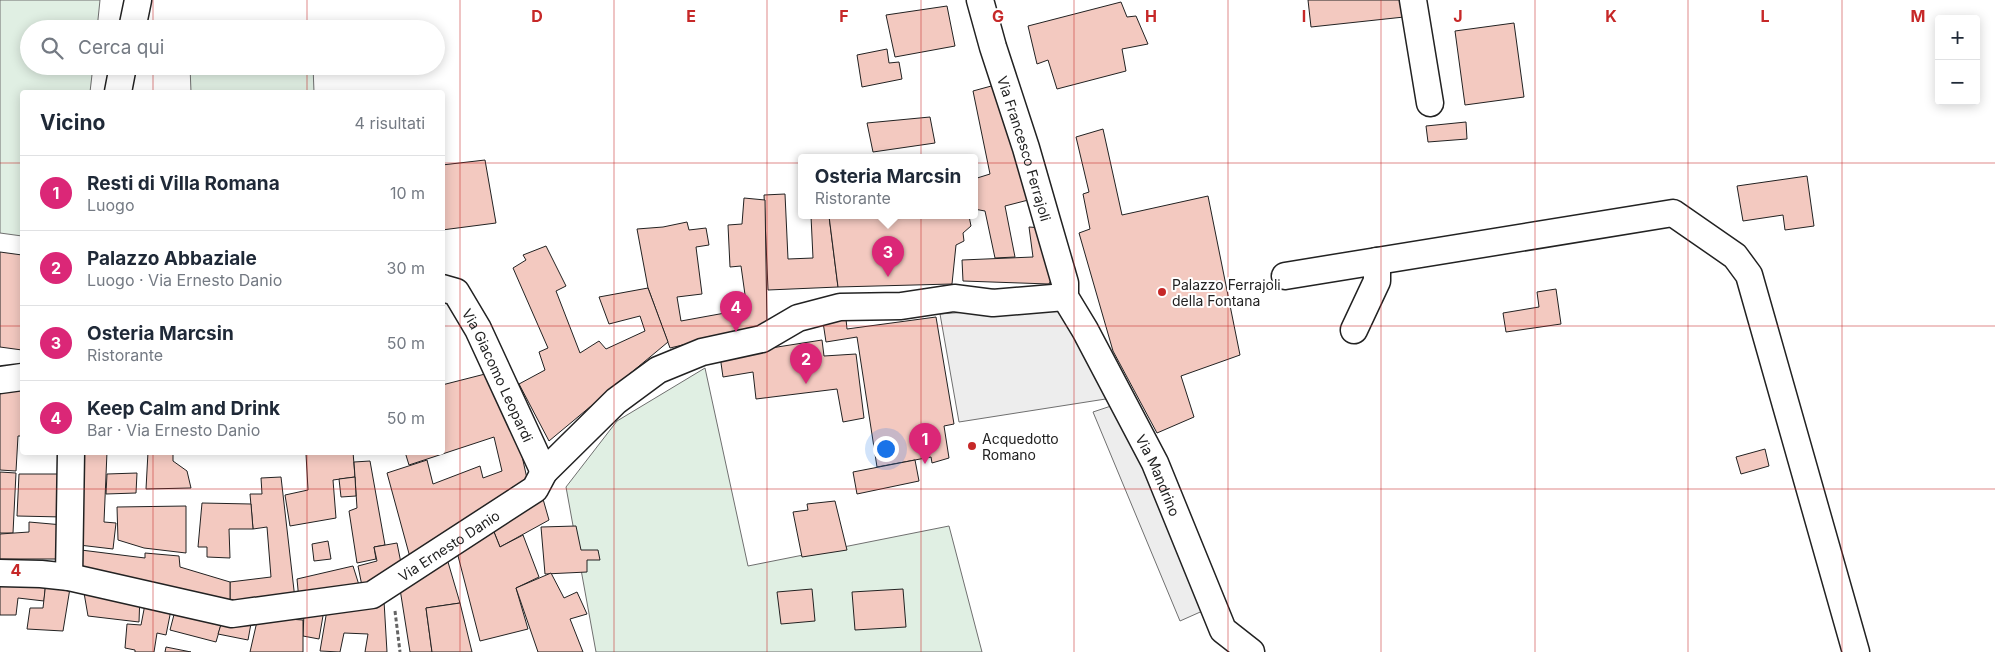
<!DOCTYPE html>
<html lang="it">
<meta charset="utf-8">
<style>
:root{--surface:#fff;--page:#f6f6f7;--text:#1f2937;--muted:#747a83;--line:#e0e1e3;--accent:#db2777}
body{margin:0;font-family:Inter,sans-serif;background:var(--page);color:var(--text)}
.controls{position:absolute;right:15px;top:15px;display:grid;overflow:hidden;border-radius:5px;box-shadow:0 2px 12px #0003}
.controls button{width:45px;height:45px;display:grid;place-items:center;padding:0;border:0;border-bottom:1px solid var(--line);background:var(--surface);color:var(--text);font:25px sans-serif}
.you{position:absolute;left:885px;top:448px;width:18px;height:18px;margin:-12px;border:4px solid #fff;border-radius:50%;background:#1a73e8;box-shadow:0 0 0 8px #1a73e833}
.badge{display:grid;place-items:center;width:32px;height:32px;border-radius:50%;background:var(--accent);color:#fff;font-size:16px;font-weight:700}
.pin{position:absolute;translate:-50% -41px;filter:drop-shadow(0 1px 2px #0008)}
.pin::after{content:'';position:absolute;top:26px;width:18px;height:15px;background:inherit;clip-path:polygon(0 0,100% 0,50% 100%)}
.popup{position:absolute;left:798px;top:154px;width:180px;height:65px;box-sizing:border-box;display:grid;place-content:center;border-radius:5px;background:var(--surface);filter:drop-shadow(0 1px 4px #0005);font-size:16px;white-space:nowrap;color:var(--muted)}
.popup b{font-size:19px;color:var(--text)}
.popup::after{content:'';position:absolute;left:50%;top:100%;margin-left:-10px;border:10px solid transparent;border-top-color:var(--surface)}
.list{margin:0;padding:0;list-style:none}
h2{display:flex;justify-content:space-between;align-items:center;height:65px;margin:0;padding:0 20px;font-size:21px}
h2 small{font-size:16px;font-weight:400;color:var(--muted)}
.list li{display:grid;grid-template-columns:32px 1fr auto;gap:15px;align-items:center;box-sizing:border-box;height:75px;padding:0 20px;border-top:1px solid var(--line)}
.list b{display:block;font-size:19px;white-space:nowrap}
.list p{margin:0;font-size:16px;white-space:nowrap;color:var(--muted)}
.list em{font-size:16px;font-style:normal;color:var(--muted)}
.icon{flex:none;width:28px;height:28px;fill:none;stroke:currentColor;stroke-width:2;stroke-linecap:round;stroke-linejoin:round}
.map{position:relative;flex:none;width:1995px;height:652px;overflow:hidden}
.search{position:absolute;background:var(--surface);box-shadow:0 2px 12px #0003;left:20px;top:20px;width:425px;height:55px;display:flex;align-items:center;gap:12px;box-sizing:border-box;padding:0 18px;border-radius:28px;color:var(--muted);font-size:19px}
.panel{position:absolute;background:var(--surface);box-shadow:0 2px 12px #0003;left:20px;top:90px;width:425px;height:365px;border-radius:5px}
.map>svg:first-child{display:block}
</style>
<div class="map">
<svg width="1995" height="652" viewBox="0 0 1995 652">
<rect width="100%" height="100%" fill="#fff"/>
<!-- green -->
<g fill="#e0efe3" stroke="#6f6f6f">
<path d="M0,0H100L97,29H29V66H93L90,92H22V236L0,233Z"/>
<path d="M312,22V29H189V25Z"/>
<path d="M190,66H313L314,92H191Z"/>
<path d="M705,368L748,566L949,526L982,652H596L566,487L617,421Z"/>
</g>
<!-- parking -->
<g fill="#ededed" stroke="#6f6f6f">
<path d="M1060,305L1112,398L959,422L940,314Z"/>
<path d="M1123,402L1207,609L1180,621L1093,412Z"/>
</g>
<!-- building -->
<g fill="#f3c9c0" stroke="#222">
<path d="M1308,0H1402L1404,17L1311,27Z"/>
<path d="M1121,2L1127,17L1136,16L1148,44L1122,49L1126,71L1057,89L1048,60L1037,64L1028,26Z"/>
<path d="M947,6L955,46L895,57L886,15Z"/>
<path d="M1514,23L1524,97L1465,105L1455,31Z"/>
<path d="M887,49L889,63L899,62L902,79L862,87L857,55Z"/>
<path d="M995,85L1040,197L1005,206L1015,257L995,258L985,211L974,209V179L990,174L973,91Z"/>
<path d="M930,117L935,143L873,152L867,123Z"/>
<path d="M1466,122L1467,139L1428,142L1426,126Z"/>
<path d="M1103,129L1122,215L1208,196L1240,355L1181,376L1194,417L1157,433L1113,351L1079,233L1090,229L1083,194L1089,192L1076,137Z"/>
<path d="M485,160L496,223L442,230V165Z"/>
<path d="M1807,176L1814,226L1785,230L1783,215L1743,221L1737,186Z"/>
<path d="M785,194L788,259L813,258L811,216H829L838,287L768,290L764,195Z"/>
<path d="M744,198L765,200L767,325L670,348L648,288L637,229L663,227L687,222L689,230L706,228L709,245L696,247L702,294L677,297L681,321L747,309L741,266L730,267L728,225L742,224Z"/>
<path d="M829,216H969L971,226L963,233L964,241L956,245L952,284L838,287Z"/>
<path d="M1029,227L1043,228L1056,271L1049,284L963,281L962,260L1033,257Z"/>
<path d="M546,246L566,286L556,291L580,353L599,341L606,349L645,331L640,316L609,324L599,297L648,288L668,342L549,441L519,384L545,370L539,352L548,348L513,268L526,260L523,255Z"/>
<path d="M0,252L22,255V350L0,347Z"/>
<path d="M1556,289L1561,324L1506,332L1503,313L1539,307L1537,292Z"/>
<path d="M936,317L954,424L944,426L949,458L932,463L931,457L877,467L857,337L826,342L823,322L846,319L847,329Z"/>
<path d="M822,340L824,356L856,354L864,418L843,422L837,389L756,399L753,372L723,377L720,356Z"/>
<path d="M489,373L516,429L528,483L411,561L387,473L427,460L433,484L480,466L483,478L502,471L494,437L409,465L405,452H442V385Z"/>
<path d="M22,389V436H18L16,471L0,470V390Z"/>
<path d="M1765,449L1769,466L1741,474L1736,457Z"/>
<path d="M83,452H107L104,522L116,523L113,549L79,545Z"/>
<path d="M148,452H173V461L187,471L191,488L146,489Z"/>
<path d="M325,452H353L355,477L333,480L336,518L290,526L285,495L308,490L306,454Z"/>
<path d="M915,460L919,481L857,494L853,472Z"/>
<path d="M370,461L385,545L374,547L376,559L357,563L349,511L357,508L354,462Z"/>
<path d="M0,472L16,473L13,533H0Z"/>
<path d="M137,473L136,493L106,494L107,474Z"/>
<path d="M19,474H65L63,517L17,516Z"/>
<path d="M281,477L295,599L230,602V582L271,577L267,527L253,529L250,494H262L261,478Z"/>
<path d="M355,477L356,496L341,497L339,479Z"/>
<path d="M543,499L549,520L500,547L492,527Z"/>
<path d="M835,501L847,550L802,557L793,512L808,510L807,504Z"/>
<path d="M202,503L251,504L253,529H229L230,558L207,557V547H198Z"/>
<path d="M186,506V553L144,548L118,540L117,507Z"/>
<path d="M29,522L63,525V559H0V534L29,532Z"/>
<path d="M576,526L581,550H598L600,560H587V572L545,574L541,527Z"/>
<path d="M492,527L500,547L523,535L539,577L516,588L528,629L480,641L457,552Z"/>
<path d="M328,541L331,559L314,561L312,544Z"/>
<path d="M397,543L402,568L362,586L358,566L377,561L374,547Z"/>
<path d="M81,550L145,558V553L179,556L180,567L230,582V602L79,566Z"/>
<path d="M448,562L460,603L426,608L432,652H410L400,589Z"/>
<path d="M353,566L359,585L299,600L297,579Z"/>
<path d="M551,573L564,598L577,592L587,614L570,619L583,652H538L516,588Z"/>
<path d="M0,579L46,581L44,601L18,598L16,615H0Z"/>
<path d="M46,581L71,582L63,631L27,629L30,608H43Z"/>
<path d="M83,587L140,594L139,622L88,616Z"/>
<path d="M812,589L815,621L781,624L777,592Z"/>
<path d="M903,589L906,627L855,630L852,592Z"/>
<path d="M146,599L172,605L166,635L157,633L154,652H135V650L125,648L127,624L141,625Z"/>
<path d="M384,601L387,652H365L368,634L344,633L340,652L320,651L327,610Z"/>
<path d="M460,603L472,652H432L426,608Z"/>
<path d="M176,607L223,618L216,642L170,630Z"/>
<path d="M324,610L319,639L303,636L304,612Z"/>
<path d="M258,617L303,620V652H250Z"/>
<path d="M223,618H252L248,640L218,634Z"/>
<path d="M166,647L191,652H165Z"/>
</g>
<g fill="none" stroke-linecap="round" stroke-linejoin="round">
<defs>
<g id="minor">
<path id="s1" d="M980,0L993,47L1026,148L1047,221L1065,283V297L1085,330L1155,463L1223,630L1251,652"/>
<path d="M1413,0L1430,103"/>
<path d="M132,29L138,0"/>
<path d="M118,92L123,66"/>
<path d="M1285,276L1673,213L1735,256L1749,275L1856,652"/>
<path id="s2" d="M442,288L456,292L478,329L544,472"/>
<path d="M1354,330L1377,281V261"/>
<path d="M0,380L22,377"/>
<path id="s3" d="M0,573L41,574L69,577L232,614L372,595L535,489L544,472L616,401L658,370L702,352L762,339L798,318L840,307L901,306L954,298L993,303L1065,297"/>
<path d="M69,577L71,452"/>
</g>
</defs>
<!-- minor casing -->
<use href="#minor" stroke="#222" stroke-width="29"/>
<!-- path -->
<path stroke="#646464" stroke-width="3" stroke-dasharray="4 2.5" stroke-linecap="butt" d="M395,611L400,652"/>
<!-- minor -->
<use href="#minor" stroke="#fff" stroke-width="26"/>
</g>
<!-- grid -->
<path fill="none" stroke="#c62828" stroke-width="1" stroke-opacity="0.55" d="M153,0V29M307,0V29M460,0V652M614,0V652M767,0V652M921,0V652M1074,0V652M1228,0V652M1381,0V652M1535,0V652M1688,0V652M1842,0V652M153,66V92M307,66V92M0,163H22M442,163H1995M0,326H22M442,326H1995M153,452V652M307,452V652M0,489H1995"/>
<!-- markers -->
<g fill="#c62828" stroke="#fff" stroke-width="2">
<circle cx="1162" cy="292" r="5"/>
<circle cx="972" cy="446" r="5"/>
</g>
<g text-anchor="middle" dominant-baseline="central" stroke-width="4" stroke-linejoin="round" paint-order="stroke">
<!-- street labels -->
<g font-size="14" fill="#222" stroke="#fff">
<text stroke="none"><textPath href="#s1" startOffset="155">Via Francesco Ferrajoli</textPath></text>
<text stroke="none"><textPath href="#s2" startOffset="108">Via Giacomo Leopardi</textPath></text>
<text stroke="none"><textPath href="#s1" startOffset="511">Via Mandrino</textPath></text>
<text stroke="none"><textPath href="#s3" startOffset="469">Via Ernesto Danio</textPath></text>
</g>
<!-- poi labels -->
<g font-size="14" fill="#222" stroke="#fff" text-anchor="start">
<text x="1172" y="284">Palazzo Ferrajoli<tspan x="1172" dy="16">della Fontana</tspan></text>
<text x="982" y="438">Acquedotto<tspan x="982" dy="16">Romano</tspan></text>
</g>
</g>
<g font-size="16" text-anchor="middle" font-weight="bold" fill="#c62828" stroke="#fff" stroke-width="4" stroke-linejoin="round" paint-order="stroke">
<text x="537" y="22">D</text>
<text x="691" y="22">E</text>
<text x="844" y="22">F</text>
<text x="998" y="22">G</text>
<text x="1151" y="22">H</text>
<text x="1304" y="22">I</text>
<text x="1458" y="22">J</text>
<text x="1611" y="22">K</text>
<text x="1765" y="22">L</text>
<text x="1918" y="22">M</text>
<text x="16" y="576">4</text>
</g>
</svg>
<div class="controls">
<button>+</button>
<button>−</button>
</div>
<div class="you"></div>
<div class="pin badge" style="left:925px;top:464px">1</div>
<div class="pin badge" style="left:806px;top:384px">2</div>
<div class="pin badge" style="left:888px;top:277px">3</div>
<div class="popup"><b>Osteria Marcsin</b>Ristorante</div>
<div class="pin badge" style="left:736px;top:332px">4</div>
<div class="search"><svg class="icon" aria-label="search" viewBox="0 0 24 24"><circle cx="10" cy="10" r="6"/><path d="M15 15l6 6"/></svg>Cerca qui</div>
<section class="panel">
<h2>Vicino<small>4 risultati</small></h2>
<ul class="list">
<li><span class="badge">1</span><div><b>Resti di Villa Romana</b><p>Luogo</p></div><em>10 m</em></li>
<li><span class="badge">2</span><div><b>Palazzo Abbaziale</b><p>Luogo · Via Ernesto Danio</p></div><em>30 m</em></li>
<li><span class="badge">3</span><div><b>Osteria Marcsin</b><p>Ristorante</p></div><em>50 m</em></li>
<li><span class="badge">4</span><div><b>Keep Calm and Drink</b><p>Bar · Via Ernesto Danio</p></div><em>50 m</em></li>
</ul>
</section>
</div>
